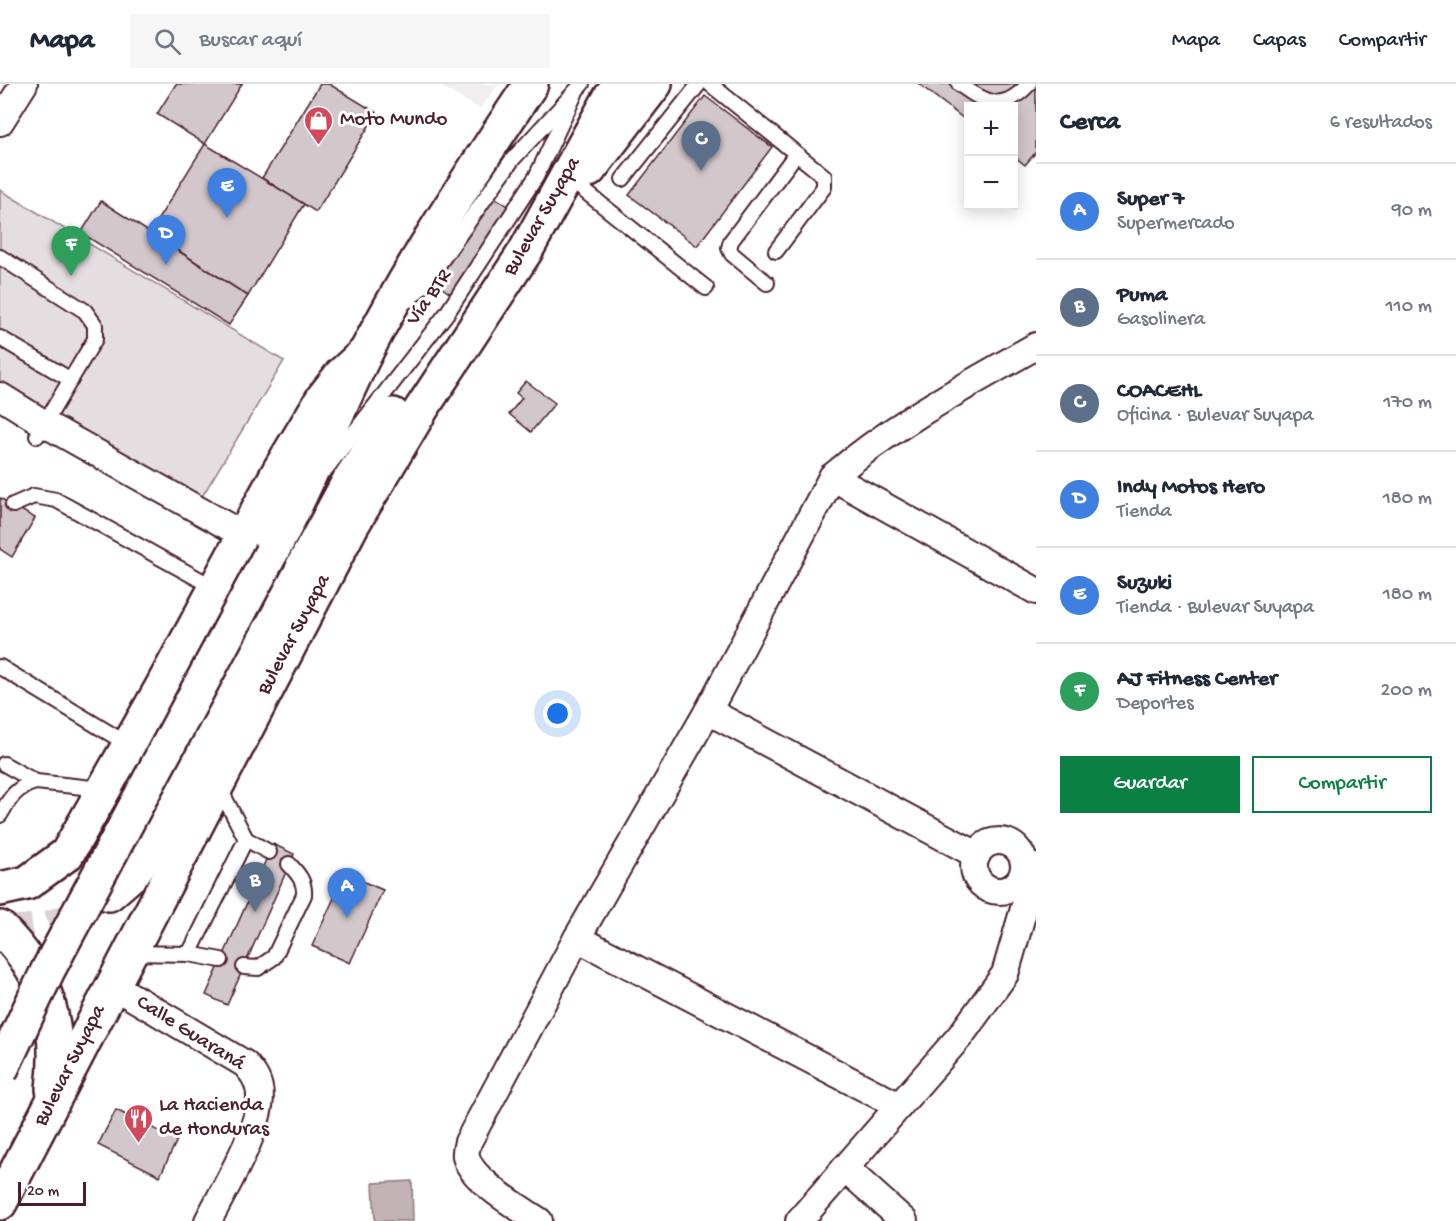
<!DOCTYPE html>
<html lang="es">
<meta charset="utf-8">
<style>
:root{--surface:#fff;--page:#f6f6f7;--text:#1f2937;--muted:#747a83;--line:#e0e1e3;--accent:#0b8043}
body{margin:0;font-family:"Gochi Hand",sans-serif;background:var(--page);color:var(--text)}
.controls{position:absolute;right:18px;top:18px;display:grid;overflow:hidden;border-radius:0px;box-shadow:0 3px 15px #0003}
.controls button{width:54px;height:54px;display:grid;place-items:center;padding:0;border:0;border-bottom:2px solid var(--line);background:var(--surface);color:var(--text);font:30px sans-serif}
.scale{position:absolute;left:18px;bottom:15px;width:68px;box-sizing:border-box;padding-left:6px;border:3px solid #4a1f2b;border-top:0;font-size:16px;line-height:21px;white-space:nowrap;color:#4a1f2b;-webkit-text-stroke:4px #fff;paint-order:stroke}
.you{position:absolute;left:558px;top:630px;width:21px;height:21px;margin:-15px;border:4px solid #fff;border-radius:50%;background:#1a73e8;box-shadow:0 0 0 9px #1a73e833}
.badge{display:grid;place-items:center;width:39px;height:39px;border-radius:50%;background:var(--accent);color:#fff;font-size:20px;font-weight:700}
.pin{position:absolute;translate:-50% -50px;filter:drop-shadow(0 2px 3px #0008)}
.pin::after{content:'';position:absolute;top:32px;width:21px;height:18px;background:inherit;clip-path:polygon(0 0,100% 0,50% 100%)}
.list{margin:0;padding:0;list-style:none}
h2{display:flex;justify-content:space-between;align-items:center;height:78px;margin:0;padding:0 24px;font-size:26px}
h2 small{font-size:20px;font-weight:400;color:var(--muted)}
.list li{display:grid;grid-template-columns:39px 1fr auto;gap:18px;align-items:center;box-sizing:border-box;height:96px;padding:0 24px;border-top:2px solid var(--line)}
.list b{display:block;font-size:22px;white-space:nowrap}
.list p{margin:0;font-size:20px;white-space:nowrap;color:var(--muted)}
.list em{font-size:20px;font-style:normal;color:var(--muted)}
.actions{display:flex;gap:12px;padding:18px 24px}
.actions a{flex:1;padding:14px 0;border:2px solid var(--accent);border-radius:0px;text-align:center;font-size:21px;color:var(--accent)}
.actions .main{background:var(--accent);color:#fff}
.icon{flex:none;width:33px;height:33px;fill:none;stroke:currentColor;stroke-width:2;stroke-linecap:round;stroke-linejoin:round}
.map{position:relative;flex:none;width:1036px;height:1137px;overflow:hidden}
header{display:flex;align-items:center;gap:36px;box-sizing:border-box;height:84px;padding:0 30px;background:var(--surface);border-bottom:2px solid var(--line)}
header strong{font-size:28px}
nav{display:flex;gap:33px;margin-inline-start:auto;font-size:21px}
.search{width:420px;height:54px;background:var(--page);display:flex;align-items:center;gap:15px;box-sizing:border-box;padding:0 21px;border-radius:0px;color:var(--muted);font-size:22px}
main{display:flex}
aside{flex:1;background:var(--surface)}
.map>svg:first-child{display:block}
</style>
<header>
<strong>Mapa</strong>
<div class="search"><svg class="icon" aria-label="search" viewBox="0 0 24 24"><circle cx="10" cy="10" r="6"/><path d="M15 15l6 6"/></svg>Buscar aquí</div>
<nav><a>Mapa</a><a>Capas</a><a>Compartir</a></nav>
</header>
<main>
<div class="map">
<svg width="1036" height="1137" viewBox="0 0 1036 1137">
<rect width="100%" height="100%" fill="#fff"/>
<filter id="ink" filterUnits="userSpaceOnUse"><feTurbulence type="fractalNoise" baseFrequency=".0167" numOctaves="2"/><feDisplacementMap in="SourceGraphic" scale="12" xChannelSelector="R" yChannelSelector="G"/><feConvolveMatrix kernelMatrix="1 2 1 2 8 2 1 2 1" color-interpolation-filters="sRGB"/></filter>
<g filter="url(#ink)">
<!-- built -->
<path fill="#f2eeef" d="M437,0H499L480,25Z"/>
<!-- green -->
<path fill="#e5dee0" stroke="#987e86" stroke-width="1.5" d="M0,106L284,277L200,416L0,303Z"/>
<!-- water -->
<path fill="#c1b3b6" stroke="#91787e" stroke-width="1.5" d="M412,1097L413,1137H375L373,1099Z"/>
<!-- building -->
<g fill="#d2c7cb" stroke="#4a1f2b" stroke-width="1.5">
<path d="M176,0H242L205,60L157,30Z"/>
<path d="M320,0H329L377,29L316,128L262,94Z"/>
<path d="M919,0H1036V68L1025,81L1014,72V22H968V38Z"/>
<path d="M705,12L772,63L697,162L629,111Z"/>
<path d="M205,60L304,120L248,212L150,148Z"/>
<path d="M493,112L511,124L452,211L434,198Z"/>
<path d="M101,117L248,212L229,241L81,149Z"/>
<path d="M526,297L555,319L531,348L509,330L522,314L516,309Z"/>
<path d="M0,414L35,434L12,473L0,465Z"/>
<path d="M273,760L294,770L227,921L206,911Z"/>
<path d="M345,790L383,806L350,879L312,862Z"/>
<path d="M116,1026L177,1056L160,1092L98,1061Z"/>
</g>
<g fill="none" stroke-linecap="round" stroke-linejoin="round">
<!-- primary-tunnel -->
<path stroke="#dbd2d5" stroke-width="33" stroke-dasharray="33 16" stroke-linecap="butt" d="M0,847C32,850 66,842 92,822"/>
<defs>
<g id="lane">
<path d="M710,0L824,92V103L776,167"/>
<path d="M959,0C988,21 1003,28 1029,0"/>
<path d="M623,95L699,0"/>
<path d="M577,101L706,204"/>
<path d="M0,173L85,227L95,241V255L37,352"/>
<path d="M767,199L732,170L729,164L731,157L796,70"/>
<path d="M407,217L424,201L512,76L582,0"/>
<path d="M0,254L71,296"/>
<path d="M325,386L447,229L536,93L575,10"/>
<path d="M13,421L34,412L56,416L215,504"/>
<path d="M0,583L129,661"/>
<path d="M4,680L36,698"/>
<path d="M0,731C10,714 16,703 36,698L102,705"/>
<path d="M246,755L269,768"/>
<path d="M131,869L189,870L246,755L219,703"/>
<path d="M189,870L221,876"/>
<path d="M244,883L258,884L274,873L304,811C305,797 298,790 289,780"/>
</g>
<g id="street">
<path d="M0,38L24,0"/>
<path d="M0,312L45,340L245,452"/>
<path d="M832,393L1036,507"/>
<path d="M708,627L977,771"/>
<circle cx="999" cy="782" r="25"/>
<path d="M577,854L899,1022"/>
<path d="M112,901L245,980C252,988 257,994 259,1004C267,1035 223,1107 208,1137"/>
<path d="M845,1084L904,1137"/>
<path d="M539,1137C520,1124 470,1096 466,1072C465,1068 467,1062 468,1058L577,854L708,627L832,393C894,340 966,302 1036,262"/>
<path d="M799,1137L961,951L1005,890L1036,783"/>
</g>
<g id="primary">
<path d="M589,86L655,0"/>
<path d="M271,469C307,404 333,334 366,268C414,175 473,87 531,0"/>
<path d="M0,805L27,799L67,770L161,605L279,387L323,314L341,291L366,268"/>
<path d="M109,810L132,790L153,760L349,397L393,331"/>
<path d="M0,844C48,892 61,938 53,1005"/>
<path d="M0,1119L352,441L422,324L525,168L610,14L621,0"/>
</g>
</defs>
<!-- lane casing -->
<use href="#lane" stroke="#4a1f2b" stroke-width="18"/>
<!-- street casing -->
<use href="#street" stroke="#4a1f2b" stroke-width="30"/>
<!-- primary casing -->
<use href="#primary" stroke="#4a1f2b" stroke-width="38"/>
<!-- lane -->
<use href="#lane" stroke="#fff" stroke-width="14"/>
<!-- street -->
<use href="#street" stroke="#fff" stroke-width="26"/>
<!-- primary -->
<use href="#primary" stroke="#fff" stroke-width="33"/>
<defs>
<path id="primary-bridge" d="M0,988L48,886L271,469"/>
</defs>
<!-- primary-bridge casing -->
<use href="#primary-bridge" stroke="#4a1f2b" stroke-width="38" stroke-linecap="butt"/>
<!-- primary-bridge -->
<use href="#primary-bridge" stroke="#fff" stroke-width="33"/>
</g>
</g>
<!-- icons -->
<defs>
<symbol id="shop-pin" viewBox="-11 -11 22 30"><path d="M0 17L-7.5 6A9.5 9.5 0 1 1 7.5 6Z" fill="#d1495b" stroke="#fff"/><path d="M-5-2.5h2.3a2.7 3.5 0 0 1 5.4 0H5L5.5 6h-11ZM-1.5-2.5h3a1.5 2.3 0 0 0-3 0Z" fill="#fff"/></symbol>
<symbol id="restaurant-pin" viewBox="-11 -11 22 30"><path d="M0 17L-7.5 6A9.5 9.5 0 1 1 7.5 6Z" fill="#d1495b" stroke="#fff"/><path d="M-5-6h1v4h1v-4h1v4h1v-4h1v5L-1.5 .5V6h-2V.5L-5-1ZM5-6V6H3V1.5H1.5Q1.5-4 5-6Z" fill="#fff"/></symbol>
</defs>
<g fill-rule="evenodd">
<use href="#shop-pin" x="302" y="20" width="33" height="45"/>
<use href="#restaurant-pin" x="122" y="1018" width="33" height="45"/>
</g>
<g text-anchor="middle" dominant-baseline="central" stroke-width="6" stroke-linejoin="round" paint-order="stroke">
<!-- poi labels -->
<g font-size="21" fill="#4a1f2b" stroke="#fff" text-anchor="start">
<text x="340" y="36">Moto Mundo</text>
<text x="159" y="1022">La Hacienda<tspan x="159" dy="24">de Honduras</tspan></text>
</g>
<!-- street labels -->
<g font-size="21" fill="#4a1f2b" stroke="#fff">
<text transform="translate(543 133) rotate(-60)">Bulevar Suyapa</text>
<text transform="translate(430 214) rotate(-55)">Vía BTR</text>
<text transform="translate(295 551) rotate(-62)">Bulevar Suyapa</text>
<text transform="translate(190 950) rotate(32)">Calle Guaraná</text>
<text transform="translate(71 982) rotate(-63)">Bulevar Suyapa</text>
</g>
</g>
</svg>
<div class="controls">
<button>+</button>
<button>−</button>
</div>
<div class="scale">20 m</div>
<div class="you"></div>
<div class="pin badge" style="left:347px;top:834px;background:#3f7fe0">A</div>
<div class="pin badge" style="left:255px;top:828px;background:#5c6f8a">B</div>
<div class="pin badge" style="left:701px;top:87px;background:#5c6f8a">C</div>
<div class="pin badge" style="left:166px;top:181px;background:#3f7fe0">D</div>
<div class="pin badge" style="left:227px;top:134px;background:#3f7fe0">E</div>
<div class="pin badge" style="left:71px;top:192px;background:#2e9e5b">F</div>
</div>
<aside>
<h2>Cerca<small>6 resultados</small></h2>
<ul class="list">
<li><span class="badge" style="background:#3f7fe0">A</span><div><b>Super 7</b><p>Supermercado</p></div><em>90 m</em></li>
<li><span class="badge" style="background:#5c6f8a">B</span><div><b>Puma</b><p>Gasolinera</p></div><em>110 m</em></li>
<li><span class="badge" style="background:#5c6f8a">C</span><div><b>COACEHL</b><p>Oficina · Bulevar Suyapa</p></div><em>170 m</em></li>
<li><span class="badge" style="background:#3f7fe0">D</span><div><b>Indy Motos Hero</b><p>Tienda</p></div><em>180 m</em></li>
<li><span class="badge" style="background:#3f7fe0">E</span><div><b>Suzuki</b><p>Tienda · Bulevar Suyapa</p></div><em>180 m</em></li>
<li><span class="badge" style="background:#2e9e5b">F</span><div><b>AJ Fitness Center</b><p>Deportes</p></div><em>200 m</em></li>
</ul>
<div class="actions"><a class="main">Guardar</a><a>Compartir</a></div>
</aside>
</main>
